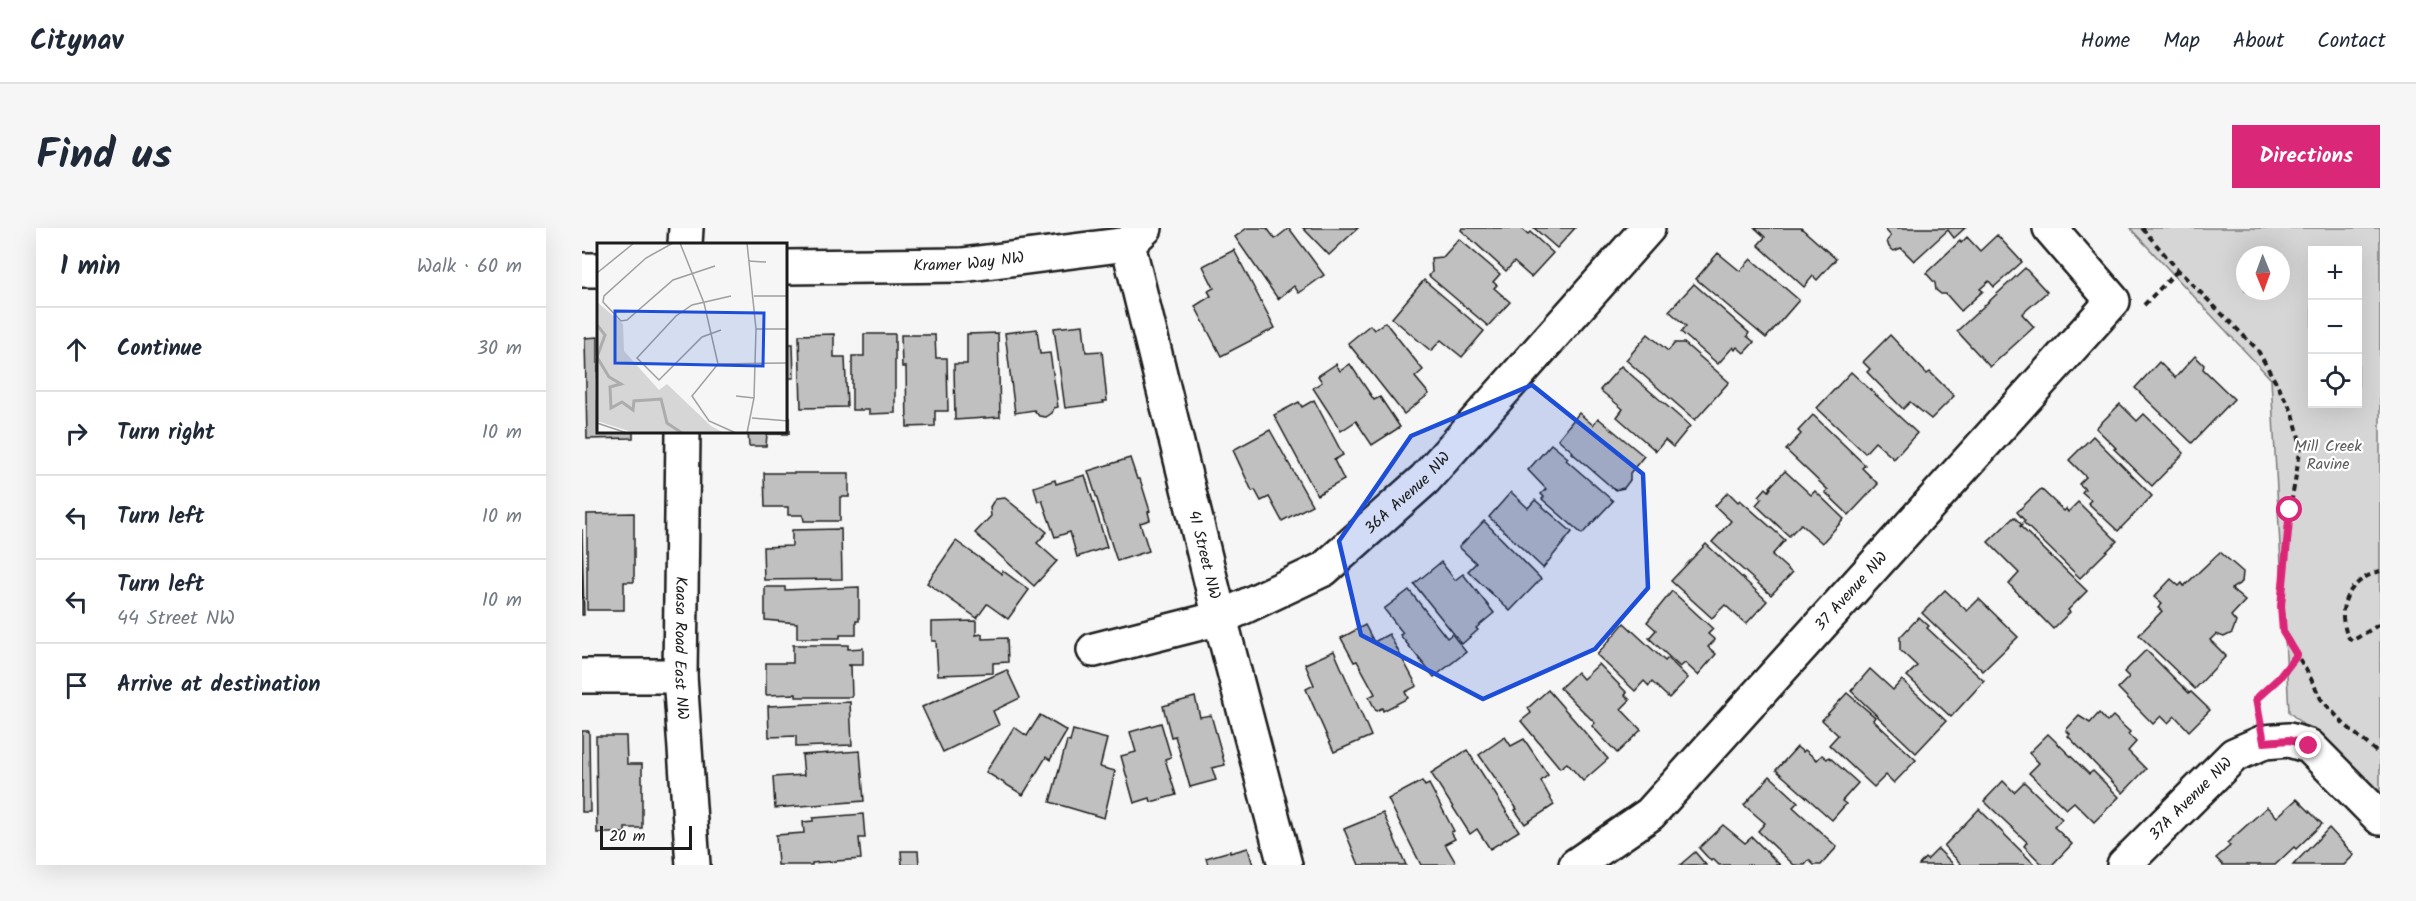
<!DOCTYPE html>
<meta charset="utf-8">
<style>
:root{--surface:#fff;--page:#f6f6f7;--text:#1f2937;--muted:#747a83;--line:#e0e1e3;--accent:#db2777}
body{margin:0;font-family:Kalam,sans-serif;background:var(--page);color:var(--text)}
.controls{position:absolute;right:18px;top:18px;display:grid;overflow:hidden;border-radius:0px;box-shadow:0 6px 24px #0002}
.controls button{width:54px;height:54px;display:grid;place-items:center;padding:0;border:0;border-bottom:2px solid var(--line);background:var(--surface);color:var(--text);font:30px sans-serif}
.compass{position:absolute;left:1654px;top:18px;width:54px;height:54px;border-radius:50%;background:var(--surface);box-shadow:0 6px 24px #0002;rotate:179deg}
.scale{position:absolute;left:18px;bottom:15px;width:92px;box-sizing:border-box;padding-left:6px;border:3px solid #1c1c1c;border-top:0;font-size:16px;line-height:21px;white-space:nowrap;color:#1c1c1c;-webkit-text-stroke:4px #fff;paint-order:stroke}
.stop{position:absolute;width:18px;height:18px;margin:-14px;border:4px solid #db2777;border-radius:50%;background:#fff}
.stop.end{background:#db2777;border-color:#fff;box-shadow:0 2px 6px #0008}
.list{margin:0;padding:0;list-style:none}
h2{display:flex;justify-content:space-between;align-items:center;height:78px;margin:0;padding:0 24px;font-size:26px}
h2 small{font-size:20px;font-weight:400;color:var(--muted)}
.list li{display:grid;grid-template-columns:39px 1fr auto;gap:18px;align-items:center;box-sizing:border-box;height:84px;padding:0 24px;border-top:2px solid var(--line)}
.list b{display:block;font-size:22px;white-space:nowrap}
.list p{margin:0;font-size:20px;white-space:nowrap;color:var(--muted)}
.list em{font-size:20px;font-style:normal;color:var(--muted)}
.icon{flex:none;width:33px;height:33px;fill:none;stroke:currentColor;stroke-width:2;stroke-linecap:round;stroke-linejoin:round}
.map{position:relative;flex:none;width:1798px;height:637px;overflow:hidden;border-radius:0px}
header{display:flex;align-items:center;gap:36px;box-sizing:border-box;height:84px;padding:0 30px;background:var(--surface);border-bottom:2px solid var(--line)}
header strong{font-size:28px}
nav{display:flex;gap:33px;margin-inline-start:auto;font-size:21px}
.intro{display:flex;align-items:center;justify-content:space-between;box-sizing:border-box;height:144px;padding:0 36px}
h1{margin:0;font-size:42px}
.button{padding:15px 27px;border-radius:0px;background:var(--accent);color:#fff;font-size:21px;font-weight:700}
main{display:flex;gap:36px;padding:0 36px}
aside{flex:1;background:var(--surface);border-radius:0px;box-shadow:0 6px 24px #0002}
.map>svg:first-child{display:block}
</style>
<header>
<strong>Citynav</strong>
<nav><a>Home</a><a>Map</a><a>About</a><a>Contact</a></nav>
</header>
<div class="intro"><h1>Find us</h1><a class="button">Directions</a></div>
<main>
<aside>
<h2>1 min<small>Walk · 60 m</small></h2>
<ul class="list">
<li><svg class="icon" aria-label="ahead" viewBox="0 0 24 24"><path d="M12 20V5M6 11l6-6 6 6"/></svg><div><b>Continue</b></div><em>30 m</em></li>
<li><svg class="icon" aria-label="right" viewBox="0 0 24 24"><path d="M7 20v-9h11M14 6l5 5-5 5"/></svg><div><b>Turn right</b></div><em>10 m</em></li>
<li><svg class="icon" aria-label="left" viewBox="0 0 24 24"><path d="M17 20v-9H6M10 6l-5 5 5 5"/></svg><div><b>Turn left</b></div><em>10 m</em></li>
<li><svg class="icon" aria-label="left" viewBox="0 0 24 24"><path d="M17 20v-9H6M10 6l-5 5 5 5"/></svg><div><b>Turn left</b><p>44 Street NW</p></div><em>10 m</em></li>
<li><svg class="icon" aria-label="arrive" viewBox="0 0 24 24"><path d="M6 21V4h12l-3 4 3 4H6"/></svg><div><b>Arrive at destination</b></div></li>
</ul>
</aside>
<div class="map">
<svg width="1798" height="637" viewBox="0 0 1798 637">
<rect width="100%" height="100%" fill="#f6f6f6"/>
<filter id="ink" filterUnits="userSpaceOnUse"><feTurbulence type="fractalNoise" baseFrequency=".0167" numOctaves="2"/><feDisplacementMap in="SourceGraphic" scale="12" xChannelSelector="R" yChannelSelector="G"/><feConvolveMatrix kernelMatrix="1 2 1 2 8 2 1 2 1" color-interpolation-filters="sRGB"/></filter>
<g filter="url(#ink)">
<!-- green -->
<path fill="#d6d6d6" stroke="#797979" stroke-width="1.5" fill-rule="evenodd" d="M1548,0H1798V566L1707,484L1689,151ZM1730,22H1776V176H1730ZM1663,27H1699V63H1663Z"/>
<!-- building -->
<g fill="#c0c0c0" stroke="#1c1c1c" stroke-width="1.5">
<path d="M665,0H685L693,11L707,0L742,47L717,65L712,58L696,71L653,9Z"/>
<path d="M721,0H776L747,27Z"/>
<path d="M880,0H939L946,6L948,4L971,25L949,49L932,34L924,43L879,2Z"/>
<path d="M952,0H993L975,20Z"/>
<path d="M1173,0H1219L1254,31L1235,52L1231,48L1222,59L1176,17L1183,9Z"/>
<path d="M1302,0H1383L1372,10L1366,2L1332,33L1319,20L1312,23L1307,19L1305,13L1309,8Z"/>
<path d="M1415,7L1440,34L1412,59L1407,53L1398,61L1401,63L1379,83L1364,66H1359L1354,62L1353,55L1344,45L1378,13L1379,15L1385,9L1398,23Z"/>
<path d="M877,11L918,46L911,54L915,57L912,60L928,74L906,98L847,48L850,44L849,30L861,29Z"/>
<path d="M652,22L693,100L639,128L613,78L629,68L626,63L632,60L621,38Z"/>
<path d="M1136,25L1158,43L1169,31L1217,72L1184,110L1114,51Z"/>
<path d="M1443,40L1465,64L1440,86L1452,99L1408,139L1375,103Z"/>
<path d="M842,52L902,103L880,129L859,112L849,123L810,90Z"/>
<path d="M1112,56L1167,105L1165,108L1172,114L1162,125L1155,119L1153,122L1151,119L1136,136L1099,104L1104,98L1087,83Z"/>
<path d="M803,94L841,142L833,149L847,166L822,186L766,115L788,97L792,102Z"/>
<path d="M501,97L504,124L520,123L525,173H521L522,175L483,180L472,100Z"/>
<path d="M455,101L458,126L468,125L476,179L472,180L470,185L464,189L457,188L452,182L433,185L423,105Z"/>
<path d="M416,105L418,189L373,192L372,136H385V106Z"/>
<path d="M252,106V129H263L265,179L219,180L217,107Z"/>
<path d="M282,106H313V185L287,186V182H270V128H282Z"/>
<path d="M1066,106L1086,123L1093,115H1102L1147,154L1113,192L1044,132Z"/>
<path d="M319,107H353L354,130H365L366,183H353V198L325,199L324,139H320Z"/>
<path d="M1308,107L1345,146L1348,144L1372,168L1349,191L1328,174L1321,181L1285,144L1288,141L1281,134Z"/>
<path d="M16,109V204H51V210L5,211L3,110Z"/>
<path d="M204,116H211L212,150H207V206H185L184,218H167L166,204H204Z"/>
<path d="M1613,128L1622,137L1621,141L1652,171L1610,215L1553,160L1577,134L1593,150Z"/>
<path d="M754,136L758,143L768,136L792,172L798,169L818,199L790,217L774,193L759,203L731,160L740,154L736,148Z"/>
<path d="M1039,138L1108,198L1091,219L1083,212L1074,223L1035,189L1041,181L1018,162Z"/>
<path d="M1269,144L1335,205L1312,231L1293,214L1283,225L1235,180Z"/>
<path d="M732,172L761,227L752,232L762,252L735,267L692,187L717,174L720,179Z"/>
<path d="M1538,176L1555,193L1562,186L1602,225L1570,258L1532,221L1534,220L1514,200Z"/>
<path d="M997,185L1011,197L1016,190L1062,228L1048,245V252L1042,260L1033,262L990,225L991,224L976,211Z"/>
<path d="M1231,187L1283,237L1280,240L1296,256L1267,287L1243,264L1246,262L1204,222L1219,206L1216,203Z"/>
<path d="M688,202L730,277L700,293L687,269L679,273L673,262L670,263L651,222Z"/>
<path d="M1511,208L1570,268L1536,303L1506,275L1509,272L1500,264L1503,261L1497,256L1504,249L1487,232Z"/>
<path d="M969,216L986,230L984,232L1031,273L1000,306L960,271L962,269L959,266L964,261L946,242Z"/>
<path d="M548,230L555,251H558L568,283L566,284L568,292L558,295L567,323L535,333L506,243Z"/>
<path d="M1203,243L1229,267L1233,263L1262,291L1240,315L1219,296L1207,308L1174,277L1180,270L1177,268L1184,260L1187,263L1189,260L1188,259Z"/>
<path d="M182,245H267V269H258V293H222L221,287H206V279H183Z"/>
<path d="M503,247L525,319L495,329L488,304L473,309L460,272L456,274L452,259L473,252L474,256Z"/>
<path d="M1459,261L1482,283L1484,281L1486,284L1496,274L1535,313L1498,350L1441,294L1443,293L1435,284Z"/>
<path d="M929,264L946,280L953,272L990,304L961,340L907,289Z"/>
<path d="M1146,264L1156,274L1158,272L1203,312L1190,327L1210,345L1189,367L1130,314L1149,293L1133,278Z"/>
<path d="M423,270L465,304L455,315L475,333L452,358L393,305L409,288L408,279L411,274L414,271Z"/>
<path d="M52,285V354H42V382H5V286Z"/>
<path d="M1432,289L1440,297L1438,298L1505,363L1486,382L1488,384L1471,401L1427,356L1437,345L1406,314Z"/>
<path d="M902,293L959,351L928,383L886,343L894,335L877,319Z"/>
<path d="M0,301L2,387H0Z"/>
<path d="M259,301L260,351L182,352L181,319L210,318V302Z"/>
<path d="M374,313L420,346L421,343L447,362L426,391L405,376L395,390L345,355Z"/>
<path d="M1124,316L1185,373L1164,396L1143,377L1130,390L1089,353Z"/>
<path d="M1638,324L1661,344L1660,354L1649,361L1663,373L1649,388L1654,394L1650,405L1642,409L1634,406L1628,412L1644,428L1613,461L1557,407L1580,383L1576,380L1580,376L1572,369L1589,351L1597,358L1600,355L1602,358Z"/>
<path d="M859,334L873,352L881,346L912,385L894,400L896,402L880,416L832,356Z"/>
<path d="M183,359H203V362L277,359V393H274V407H258V410H215V395L183,392Z"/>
<path d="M827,362L865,410L870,406L884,424L852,449L818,407L821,405L802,381Z"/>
<path d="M1363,362L1385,383L1397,371L1436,409L1401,443L1340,385Z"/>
<path d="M1090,363L1131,401L1126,406L1133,412L1126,419L1134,426L1116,447L1103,435L1098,439L1067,410L1074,402L1065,394Z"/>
<path d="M1337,389L1347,398L1345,400L1402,453L1369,489L1325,448L1335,438L1318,422V409Z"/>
<path d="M394,393V407L400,406V411L425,410L426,434L411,435V445L356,447L354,413H350V394Z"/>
<path d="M1042,395L1083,433L1086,430L1106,450L1087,470L1070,454L1067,458L1062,453L1053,463L1015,427Z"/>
<path d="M783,397L792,414L807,406L835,458L823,464L826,470L801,483L800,480L794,483L787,469L793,466L775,433L772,434L759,410Z"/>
<path d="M211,417H266V421L281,420V437H266L269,438L270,469H214V466L184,467V435H211Z"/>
<path d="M1564,422L1607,465L1609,464L1628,482L1607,503L1593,488L1586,495L1579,488L1571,496L1536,460L1547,449L1542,444Z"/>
<path d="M752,423L789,508L752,524L724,461L732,457L723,436Z"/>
<path d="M1017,436L1045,465L1043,467L1048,472L1039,481L1059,502L1035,525L1010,498L1013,495L978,460L995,444L1001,451Z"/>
<path d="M1288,441L1311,462L1320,452L1364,493L1334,525L1269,463Z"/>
<path d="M425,442L438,470L411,483L417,497L361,524L340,479Z"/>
<path d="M966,462L1026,531L1001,553L985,535L978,540L939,493L949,485L946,480Z"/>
<path d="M1265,465L1293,489L1291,492L1334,532L1312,555L1304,547L1292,559L1247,517L1256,507L1240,492Z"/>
<path d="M613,469L618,489L629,487L643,537L630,540L634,552L608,559L593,508L589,509L581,478Z"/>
<path d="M268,474L270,517L214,519V508L187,509L186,478Z"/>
<path d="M1517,485L1525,494L1531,488L1548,504L1546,506L1554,514L1546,523L1564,541L1541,565L1486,508L1488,506L1484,502L1497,488L1508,495Z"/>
<path d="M458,487L485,503L468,532L464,529L441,567L404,544L432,499L445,508Z"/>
<path d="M579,495L589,529L583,531L594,567L569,574L568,570L552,575L539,528L554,524L548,504Z"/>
<path d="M491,502L525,511L518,539L533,543L522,590L468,574L485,513L488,514Z"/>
<path d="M0,503H7L8,584H0Z"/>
<path d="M1466,506L1507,546L1511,543L1537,569L1512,594L1492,574L1484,581L1447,545L1457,535L1447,525Z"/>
<path d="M14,508H44L45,536H60V600H43V605H15Z"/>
<path d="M923,509L929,518L942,511L966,547L959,553L972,577L943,596L933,582L935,581L897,527Z"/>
<path d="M1215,519L1221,524L1223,522L1235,532L1240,527L1245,531L1247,529L1276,555L1260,573L1264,576L1250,592L1194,542Z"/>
<path d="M885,522L937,603L908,621L895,601L888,606L849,545Z"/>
<path d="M278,523L282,573L193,580L191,549L222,547L220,527Z"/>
<path d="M1188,548L1216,574L1211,579L1255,619L1239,637H1232L1227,632L1223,637H1212L1176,603L1183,595L1162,577Z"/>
<path d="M840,553L843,558L847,556L872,603L869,604L873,611L863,616L875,637H839L806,571Z"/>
<path d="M1421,553L1432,564L1442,554L1480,591L1472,599L1490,616L1470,637H1461L1442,618L1445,614L1402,573Z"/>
<path d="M1715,571L1740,596L1714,621L1712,619L1693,637H1641L1634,630L1648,618L1645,615L1685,579L1695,589Z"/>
<path d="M1397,581L1453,637H1380L1362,618Z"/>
<path d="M801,585L824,637H777L762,601Z"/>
<path d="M281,586L283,610H277L279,631L230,635V637H196L194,607L222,605L221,594L231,593V590Z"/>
<path d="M1141,597L1163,615L1170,609L1198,637H1137L1131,631L1129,633L1117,620Z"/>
<path d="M1747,600L1772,627L1762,637H1711Z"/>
<path d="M666,620L671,637H626L624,630L648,623V625Z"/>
<path d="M1356,621L1372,637H1337L1343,630L1345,632Z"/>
<path d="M319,623H336L337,637H320Z"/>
<path d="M1113,624L1124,637H1098Z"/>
</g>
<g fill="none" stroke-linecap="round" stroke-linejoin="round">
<defs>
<g id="minor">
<path id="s1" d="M546,16L638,390L703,637"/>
<path id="s2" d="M204,39L380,37L546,16L563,0"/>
<path d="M0,42H16"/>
<path id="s3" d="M512,422L638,390L742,341L843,251L1066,0"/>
<path d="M0,448H98"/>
<path id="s4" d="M994,637L1068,586L1531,73L1468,0"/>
<path id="s5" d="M1542,637L1652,527L1682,514L1707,512L1727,518L1798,590"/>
</g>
<g id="tertiary">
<path d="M103,16L104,0"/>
<path id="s6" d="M101,204L98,448L111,637"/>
</g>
</defs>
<!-- minor casing -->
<use href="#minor" stroke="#1c1c1c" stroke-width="38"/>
<!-- tertiary casing -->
<use href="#tertiary" stroke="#1c1c1c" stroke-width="38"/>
<!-- path -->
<g stroke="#1c1c1c" stroke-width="4" stroke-dasharray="6 4.5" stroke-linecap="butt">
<path d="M1560,0L1596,42L1675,121L1711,185L1719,218L1708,282L1699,378L1701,404L1726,445L1739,471L1761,495L1798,527"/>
<path d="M1562,77L1596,42"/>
<path d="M1798,343C1774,350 1756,370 1762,396C1764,403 1764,408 1770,413L1798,396"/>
<path d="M1676,484L1674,471L1697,450L1715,427"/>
</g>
<!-- minor -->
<use href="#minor" stroke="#fff" stroke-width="33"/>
<!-- tertiary -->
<use href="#tertiary" stroke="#fff" stroke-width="33"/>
</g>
</g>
<g fill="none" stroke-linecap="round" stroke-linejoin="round" filter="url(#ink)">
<!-- route -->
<path stroke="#db2777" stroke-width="8" d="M1708,282L1699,378L1701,404L1715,427L1697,450L1674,471L1682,514L1707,512L1727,518"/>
</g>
<!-- marked area -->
<path fill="#1d4ed8" fill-opacity="0.2" stroke="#1d4ed8" stroke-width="4.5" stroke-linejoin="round" d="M950,157L1061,246L1066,360L1013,421L901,471L779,407L757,313L829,208Z"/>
<g text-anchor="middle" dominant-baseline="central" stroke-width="4.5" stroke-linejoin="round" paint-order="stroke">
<!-- street labels -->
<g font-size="16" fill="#1c1c1c" stroke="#fff">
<text stroke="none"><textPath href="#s2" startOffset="183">Kramer Way NW</textPath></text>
<text stroke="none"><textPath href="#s3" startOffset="358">36A Avenue NW</textPath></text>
<text stroke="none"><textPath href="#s1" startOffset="320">41 Street NW</textPath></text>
<text stroke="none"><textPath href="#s4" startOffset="390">37 Avenue NW</textPath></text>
<text stroke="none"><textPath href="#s6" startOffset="216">Kaasa Road East NW</textPath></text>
<text stroke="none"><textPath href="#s5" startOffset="94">37A Avenue NW</textPath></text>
</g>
<!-- park labels -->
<g font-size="16" fill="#5d5d5d" stroke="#fff">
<text x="1746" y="218">Mill Creek<tspan x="1746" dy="18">Ravine</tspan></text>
</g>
</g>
<!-- overview -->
<g transform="translate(15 15)">
<rect width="190" height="190" fill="#f6f6f6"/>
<path d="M0,59L26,81L27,108L62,147L70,141L114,183L127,190H38L0,178Z" fill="#d6d6d6"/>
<path fill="none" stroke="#acacac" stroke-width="3" d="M0,82L8,92L0,114L12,134L24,141L13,144L14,165L25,159L36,167L37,158L64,156L70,180L85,190"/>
<path fill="none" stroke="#9f9f9f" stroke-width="1.5" d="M76,0L49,15L7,53L6,59L24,78L30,77L76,37L118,23M83,0L107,60L121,121M151,18L169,19M0,30L37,0M157,53H191M159,86H191M124,87L105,94L62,137L40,115L79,73L95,62L134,53M139,153L157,155M155,175L191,178M0,180L30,190M139,190L112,178L95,153L121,121L191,120M150,190L157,155L159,86L150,0"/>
<path fill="#1d4ed8" fill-opacity="0.15" stroke="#1d4ed8" stroke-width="3" d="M18,68L167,70L166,123L18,120Z"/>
<rect width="190" height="190" fill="none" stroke="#1c1c1c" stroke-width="3"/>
</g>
</svg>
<div class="controls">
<button>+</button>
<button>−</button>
<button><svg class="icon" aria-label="locate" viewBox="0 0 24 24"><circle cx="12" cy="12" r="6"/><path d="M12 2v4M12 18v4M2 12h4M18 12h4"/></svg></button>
</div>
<svg class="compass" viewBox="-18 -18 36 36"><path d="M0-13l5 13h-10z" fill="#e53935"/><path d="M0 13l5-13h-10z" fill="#747a83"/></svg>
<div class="scale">20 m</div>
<div class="stop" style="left:1708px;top:282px"></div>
<div class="stop end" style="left:1727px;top:518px"></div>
</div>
</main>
